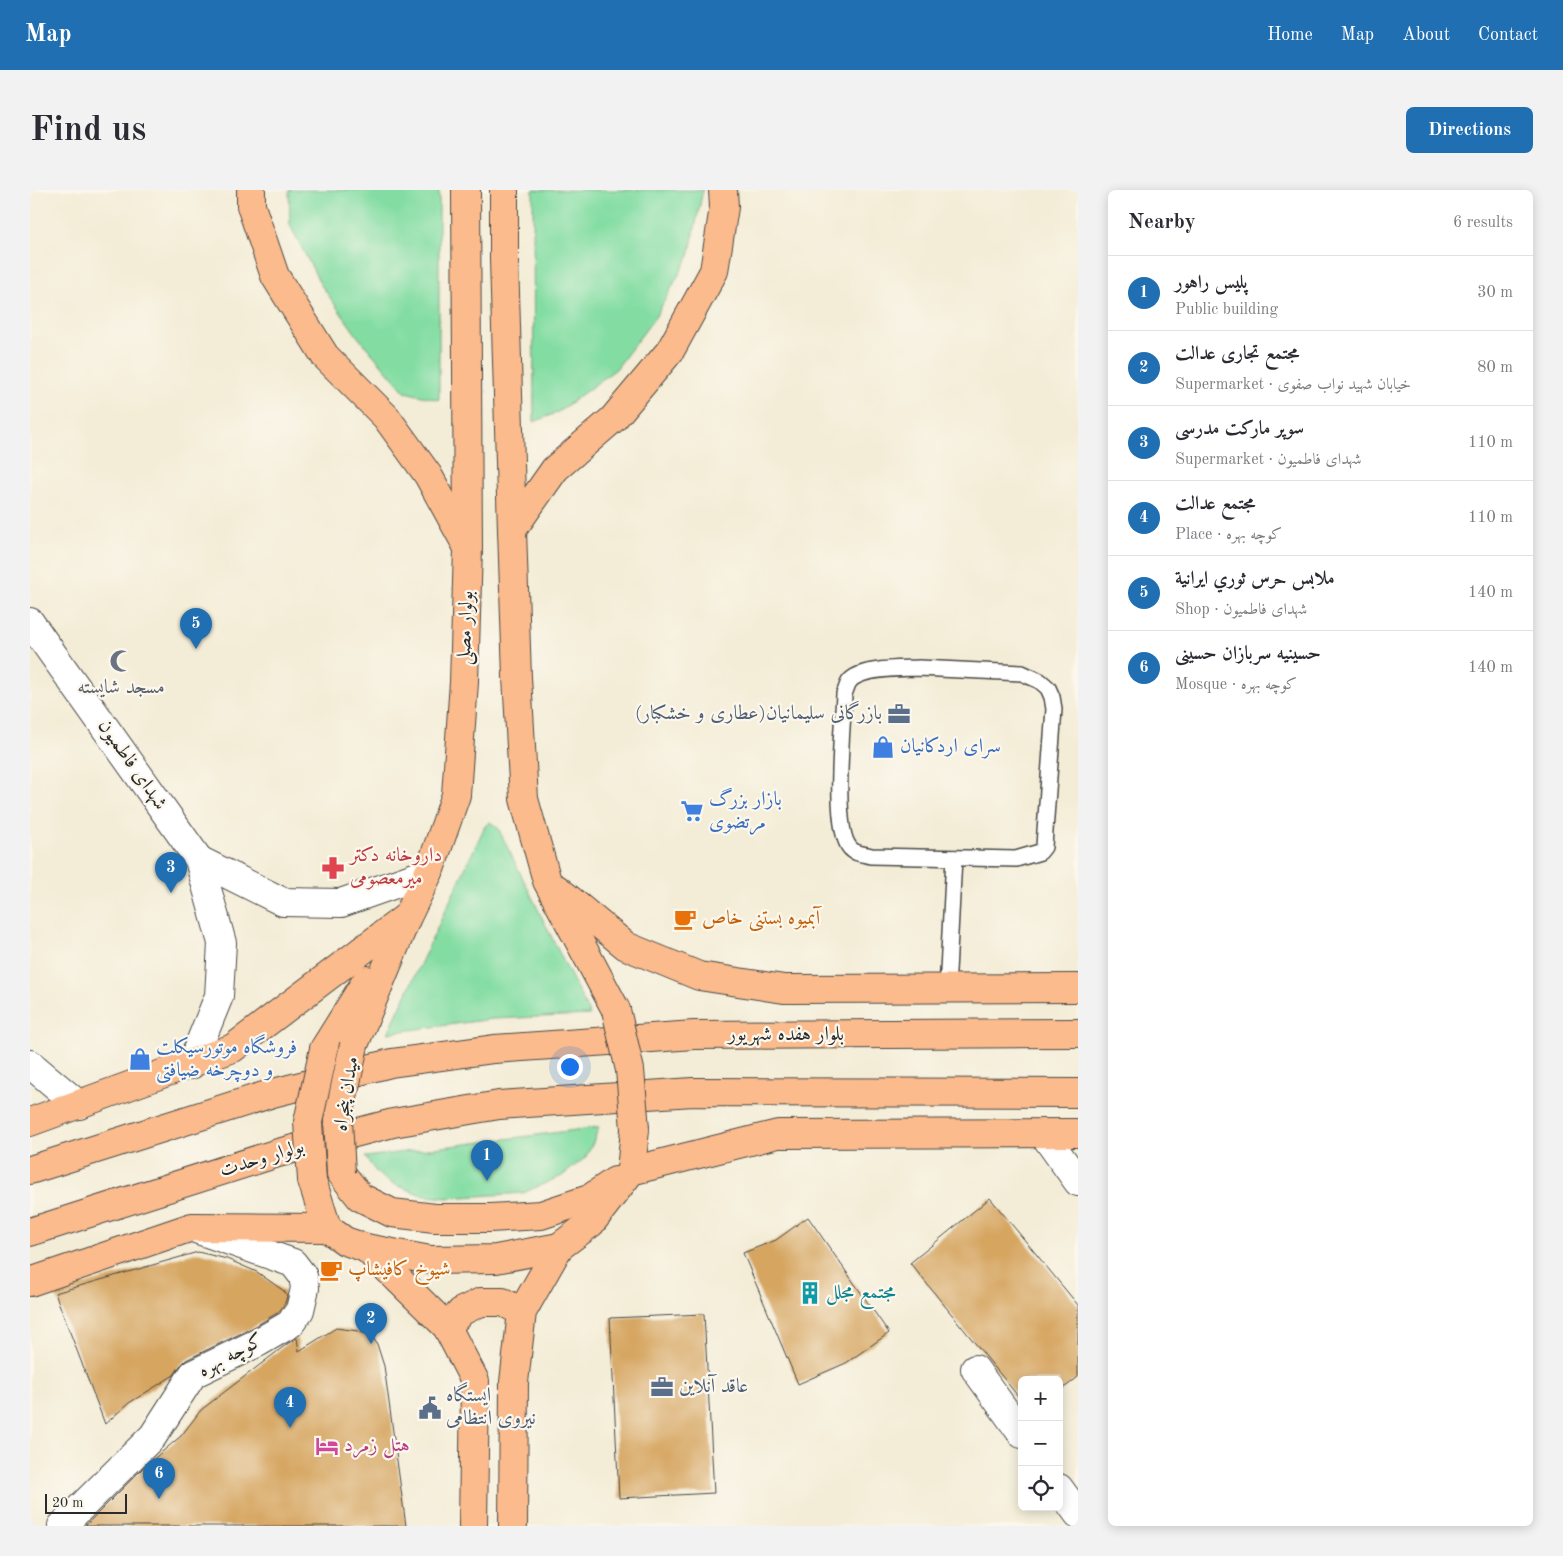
<!DOCTYPE html>
<meta charset="utf-8">
<style>
:root{--surface:#fff;--page:#f2f2f3;--text:#2b2b33;--muted:#7c7c81;--line:#e1e1e2;--accent:#1f6fb2}
body{margin:0;font-family:"Old Standard TT",Amiri,serif;background:var(--page);color:var(--text)}
.controls{position:absolute;right:15px;bottom:15px;display:grid;overflow:hidden;border-radius:8px;box-shadow:0 2px 12px #0003}
.controls button{width:45px;height:45px;display:grid;place-items:center;padding:0;border:0;border-bottom:1px solid var(--line);background:var(--surface);color:var(--text);font:25px sans-serif}
.scale{position:absolute;left:15px;bottom:12px;width:82px;box-sizing:border-box;padding-left:5px;border:2px solid #2b2b2b;border-top:0;font-size:14px;line-height:18px;white-space:nowrap;color:#2b2b2b;-webkit-text-stroke:4px #fbf7ec;paint-order:stroke}
.you{position:absolute;left:539px;top:876px;width:18px;height:18px;margin:-12px;border:4px solid #fff;border-radius:50%;background:#1a73e8;box-shadow:0 0 0 8px #1a73e833}
.badge{display:grid;place-items:center;width:32px;height:32px;border-radius:50%;background:var(--accent);color:#fff;font-size:16px;font-weight:700}
.pin{position:absolute;translate:-50% -41px;filter:drop-shadow(0 1px 2px #0008)}
.pin::after{content:'';position:absolute;top:26px;width:18px;height:15px;background:inherit;clip-path:polygon(0 0,100% 0,50% 100%)}
.list{margin:0;padding:0;list-style:none}
h2{display:flex;justify-content:space-between;align-items:center;height:65px;margin:0;padding:0 20px;font-size:21px}
h2 small{font-size:16px;font-weight:400;color:var(--muted)}
.list li{display:grid;grid-template-columns:32px 1fr auto;gap:15px;align-items:center;box-sizing:border-box;height:75px;padding:0 20px;border-top:1px solid var(--line)}
.list b{display:block;font-size:19px;white-space:nowrap}
.list p{margin:0;font-size:16px;white-space:nowrap;color:var(--muted)}
.list em{font-size:16px;font-style:normal;color:var(--muted)}
.icon{flex:none;width:28px;height:28px;fill:none;stroke:currentColor;stroke-width:2;stroke-linecap:round;stroke-linejoin:round}
.map{position:relative;flex:none;width:1048px;height:1336px;overflow:hidden;border-radius:8px}
header{display:flex;align-items:center;gap:30px;box-sizing:border-box;height:70px;padding:0 25px;background:var(--accent);color:#fff}
header strong{font-size:24px}
nav{display:flex;gap:28px;margin-inline-start:auto;font-size:18px}
.intro{display:flex;align-items:center;justify-content:space-between;box-sizing:border-box;height:120px;padding:0 30px}
h1{margin:0;font-size:35px}
.button{padding:12px 22px;border-radius:8px;background:var(--accent);color:#fff;font-size:18px;font-weight:700}
main{display:flex;gap:30px;padding:0 30px}
aside{flex:1;background:var(--surface);border-radius:8px;box-shadow:0 2px 12px #0003}
.map>svg:first-child{display:block}
</style>
<header>
<strong>Map</strong>
<nav><a>Home</a><a>Map</a><a>About</a><a>Contact</a></nav>
</header>
<div class="intro"><h1>Find us</h1><a class="button">Directions</a></div>
<main>
<div class="map">
<svg width="1048" height="1336" viewBox="0 0 1048 1336">
<rect width="100%" height="100%" fill="#fbf7ec"/>
<filter id="ink" filterUnits="userSpaceOnUse"><feTurbulence type="fractalNoise" baseFrequency=".02" numOctaves="2"/><feDisplacementMap in="SourceGraphic" scale="10" xChannelSelector="R" yChannelSelector="G"/><feConvolveMatrix kernelMatrix="1 2 1 2 8 2 1 2 1" color-interpolation-filters="sRGB"/></filter>
<filter id="wash" filterUnits="userSpaceOnUse"><feTurbulence type="fractalNoise" baseFrequency=".0096" numOctaves="4" result="noise"/><feDisplacementMap in="SourceGraphic" scale="20" xChannelSelector="R" yChannelSelector="G"/><feGaussianBlur stdDeviation="1.12" result="paint"/><feColorMatrix in="noise" values="0 0 0 0 0 0 0 0 0 0 0 0 0 0 0 0 0 1.4 0 .05"/><feComposite in="paint" operator="in"/></filter>
<g filter="url(#wash)">
<rect width="100%" height="100%" fill="#f3ecd6"/>
<!-- green -->
<g fill="#83dda3" stroke="#578467">
<path d="M259,0H409V210L375,202L328,147L291,95L260,35Z"/>
<path d="M503,0H673L659,66L626,126L586,179L528,222L504,232Z"/>
<path d="M460,632L468,638L560,825L462,829L358,843L455,636Z"/>
<path d="M569,937L562,955L555,968L532,986L493,1003L417,1008L394,1006L361,993L348,984L335,967Z"/>
</g>
<g id="blocks">
<!-- building -->
<g fill="#d6a560">
<path d="M960,1008L1048,1115V1187L1029,1202V1190H992V1211L880,1073Z"/>
<path d="M778,1027L859,1143L816,1173L768,1194L713,1063L746,1050Z"/>
<path d="M168,1062L197,1069L227,1082L254,1101L257,1106L255,1113L249,1122L222,1138L156,1170L150,1176L144,1185L99,1213L75,1234L25,1103Z"/>
<path d="M674,1124L684,1303L589,1308L580,1128Z"/>
<path d="M306,1138L328,1141L342,1146L347,1154L354,1176L376,1336H55L114,1277L151,1246L171,1220L257,1154L267,1148L269,1161Z"/>
</g>
</g>
</g>
<g filter="url(#ink)">
<use href="#blocks" fill-opacity="0" stroke="#494845" stroke-width="1"/>
<g fill="none" stroke-linecap="round" stroke-linejoin="round">
<defs>
<g id="service">
<path d="M889,478L992,483L1010,491L1018,498L1022,507L1024,519L1015,641L1014,657L1010,662L986,669L841,666C834,664 825,664 820,658C802,638 813,533 814,504C816,500 817,495 819,492C830,477 872,479 889,478Z"/>
<path d="M917,800L924,668"/>
</g>
<g id="minor">
<path d="M0,874L49,915"/>
<path d="M1013,943L1048,992"/>
<path d="M945,1179L992,1244"/>
<path d="M1029,1298L1048,1324"/>
<path d="M32,1336L123,1246L163,1184L229,1152L260,1134L270,1120L275,1098L273,1086L263,1073L166,1039"/>
</g>
<g id="tertiary">
<path d="M0,432L169,670L192,753L189,806L161,875"/>
<path d="M169,670L253,712L311,713L399,682"/>
</g>
<g id="primary">
<path d="M221,0V16L245,86L295,166L356,227L398,285L437,356"/>
<path d="M474,0V69L482,340L487,487L494,609L517,691L586,820"/>
<path d="M482,340L525,279L583,229L640,161L684,81L694,17L693,0"/>
<path d="M527,699L596,756L669,786L754,799L1048,798"/>
<path d="M324,855L377,727L399,682L426,605L434,492L438,358L436,0"/>
<path d="M294,859L337,790"/>
<path d="M0,932L203,858L375,728"/>
<path d="M0,980L243,903L361,873L464,859L664,845L1048,843"/>
<path d="M601,981L605,939"/>
<path d="M311,983L330,1007L362,1023L405,1028H460L511,1025L559,1009L585,991"/>
<path d="M282,990L297,1038L315,1051L336,1058L400,1070L466,1069L529,1057L561,1033L601,981L748,944L1048,943"/>
<path d="M0,1042L248,963L363,933L469,915L663,902L1048,903"/>
<path d="M336,1058L417,1137L445,1191L443,1336"/>
<path d="M0,1092L162,1037L297,1038"/>
<path d="M417,1137L432,1121L451,1112H473L492,1122"/>
<path d="M483,1336L484,1192L492,1122L529,1057"/>
</g>
</defs>
<!-- service casing -->
<use href="#service" stroke="#494845" stroke-width="18"/>
<!-- minor casing -->
<use href="#minor" stroke="#494845" stroke-width="30"/>
<!-- tertiary casing -->
<use href="#tertiary" stroke="#494845" stroke-width="30"/>
<!-- primary casing -->
<use href="#primary" stroke="#494845" stroke-width="30"/>
<!-- service -->
<use href="#service" stroke="#fff" stroke-width="15"/>
<!-- minor -->
<use href="#minor" stroke="#fff" stroke-width="28"/>
<!-- tertiary -->
<use href="#tertiary" stroke="#fff" stroke-width="28"/>
<!-- primary -->
<use href="#primary" stroke="#fbbb8c" stroke-width="28"/>
<defs>
<g id="primary-bridge">
<path d="M586,820L600,880L605,939"/>
<path d="M311,983L308,931L324,855"/>
<path d="M282,990L278,932L294,859"/>
</g>
</defs>
<!-- primary-bridge casing -->
<use href="#primary-bridge" stroke="#494845" stroke-width="30" stroke-linecap="butt"/>
<!-- primary-bridge -->
<use href="#primary-bridge" stroke="#fbbb8c" stroke-width="28"/>
</g>
</g>
<!-- icons -->
<defs>
<symbol id="mosque-bare" viewBox="-9 -9 18 18"><path d="M3.5-4.9A6 6 0 1 0 3.5 4.9A5 5 0 1 1 3.5-4.9Z" fill="#6b7280" stroke="#fbf7ec" stroke-width="2.5" paint-order="stroke"/></symbol>
<symbol id="office-bare" viewBox="-9 -9 18 18"><path d="M-6-3h4V-5.5h4V-3h4V5H-6ZM-1-4.5V-3h2v-1.5ZM-6 0V1H6V0Z" fill="#5c6f8a" stroke="#fbf7ec" stroke-width="2.5" paint-order="stroke"/></symbol>
<symbol id="shop-bare" viewBox="-9 -9 18 18"><path d="M-5-2.5h2.3a2.7 3.5 0 0 1 5.4 0H5L5.5 6h-11ZM-1.5-2.5h3a1.5 2.3 0 0 0-3 0Z" fill="#3f7fe0" stroke="#fbf7ec" stroke-width="2.5" paint-order="stroke"/></symbol>
<symbol id="supermarket-bare" viewBox="-9 -9 18 18"><path d="M-6-5.5h2.5l.6 2H6L4.5 2H-2.5L-4.4-4H-6ZM-1.5 3.2a1.3 1.3 0 1 0 .1 0ZM3 3.2a1.3 1.3 0 1 0 .1 0Z" fill="#3f7fe0" stroke="#fbf7ec" stroke-width="2.5" paint-order="stroke"/></symbol>
<symbol id="pharmacy-bare" viewBox="-9 -9 18 18"><path d="M-2-6h4v4h4v4h-4v4h-4v-4h-4v-4h4Z" fill="#e0444e" stroke="#fbf7ec" stroke-width="2.5" paint-order="stroke"/></symbol>
<symbol id="cafe-bare" viewBox="-9 -9 18 18"><path d="M-5.5-4.5H6V0H3Q3 3.5 0 3.5H-2.5Q-5.5 3.5-5.5 0ZM3-3.2v2h1.7v-2ZM-6 4.5H4V6H-6Z" fill="#e8710a" stroke="#fbf7ec" stroke-width="2.5" paint-order="stroke"/></symbol>
<symbol id="building-bare" viewBox="-9 -9 18 18"><path d="M-4-6H4V6H1V3H-1V6H-4ZM-2.5-4.3h1.7v1.8h-1.7ZM.8-4.3h1.7v1.8H.8ZM-2.5-1h1.7V.8h-1.7ZM.8-1h1.7V.8H.8Z" fill="#0f9aa8" stroke="#fbf7ec" stroke-width="2.5" paint-order="stroke"/></symbol>
<symbol id="civic-bare" viewBox="-9 -9 18 18"><path d="M-.6-6.5H3V-4.5H.6V-3L4-1V1h2V6H-6V1h2V-1L-.6-3ZM-1.2 2.5V6h2.4V2.5Z" fill="#5c6f8a" stroke="#fbf7ec" stroke-width="2.5" paint-order="stroke"/></symbol>
<symbol id="hotel-bare" viewBox="-9 -9 18 18"><path d="M-6-4.5h1.5V1H6V5H4.5V3h-9V5H-6ZM-4 0a1.8 1.8 0 1 1 3.6 0ZM.5 0V-2.5h3Q6-2.5 6 0Z" fill="#d1479c" stroke="#fbf7ec" stroke-width="2.5" paint-order="stroke"/></symbol>
</defs>
<g fill-rule="evenodd">
<use href="#mosque-bare" x="75" y="455" width="32" height="32"/>
<use href="#office-bare" x="853" y="508" width="32" height="32"/>
<use href="#shop-bare" x="837" y="541" width="32" height="32"/>
<use href="#supermarket-bare" x="646" y="605" width="32" height="32"/>
<use href="#pharmacy-bare" x="287" y="662" width="32" height="32"/>
<use href="#cafe-bare" x="639" y="713" width="32" height="32"/>
<use href="#shop-bare" x="94" y="853" width="32" height="32"/>
<use href="#cafe-bare" x="285" y="1064" width="32" height="32"/>
<use href="#building-bare" x="764" y="1087" width="32" height="32"/>
<use href="#office-bare" x="616" y="1181" width="32" height="32"/>
<use href="#civic-bare" x="384" y="1202" width="32" height="32"/>
<use href="#hotel-bare" x="281" y="1240" width="32" height="32"/>
</g>
<g text-anchor="middle" dominant-baseline="central" stroke-width="4.5" stroke-linejoin="round" paint-order="stroke">
<!-- street labels -->
<g font-size="20" fill="#2b2b2b" stroke="#fbf7ec">
<text transform="translate(436 438) rotate(-88)">بولوار مصلی</text>
<text transform="translate(102 575) rotate(55)">شهدای فاطمیون</text>
<text x="756" y="845">بلوار هفده شهریور</text>
<text transform="translate(317 904) rotate(-81)">میدان پنجراه</text>
<text transform="translate(232 969) rotate(-17)">بولوار وحدت</text>
<text transform="translate(201 1166) rotate(-28)">کوچه بهره</text>
</g>
<!-- worship labels -->
<g font-size="20" fill="#5b616d" stroke="#fbf7ec">
<text x="91" y="498">مسجد شایسته</text>
</g>
<!-- service labels -->
<g font-size="20" fill="#4e5e75" stroke="#fbf7ec" text-anchor="start">
<text x="852" y="524" text-anchor="end">بازرگانی سلیمانیان(عطاری و خشکبار)</text>
<text x="649" y="1197">عاقد آنلاین</text>
<text x="416" y="1206">ایستگاه<tspan x="416" dy="23">نیروی انتظامی</tspan></text>
</g>
<!-- shop labels -->
<g font-size="20" fill="#366cbe" stroke="#fbf7ec" text-anchor="start">
<text x="870" y="557">سرای اردکانیان</text>
<text x="679" y="610">بازار بزرگ<tspan x="679" dy="23">مرتضوی</tspan></text>
<text x="126" y="858">فروشگاه موتورسیکلت<tspan x="126" dy="23">و دوچرخه ضیافتی</tspan></text>
</g>
<!-- health labels -->
<g font-size="20" fill="#be3a42" stroke="#fbf7ec" text-anchor="start">
<text x="320" y="666">داروخانه دکتر<tspan x="320" dy="23">میرمعصومی</tspan></text>
</g>
<!-- food labels -->
<g font-size="20" fill="#c56008" stroke="#fbf7ec" text-anchor="start">
<text x="672" y="729">آبمیوه بستنی خاص</text>
<text x="318" y="1080">شیوخ کافیشاپ</text>
</g>
<!-- culture labels -->
<g font-size="20" fill="#0d838f" stroke="#fbf7ec" text-anchor="start">
<text x="796" y="1103">مجتمع مجلل</text>
</g>
<!-- hotel labels -->
<g font-size="20" fill="#b23c85" stroke="#fbf7ec" text-anchor="start">
<text x="314" y="1256">هتل زمرد</text>
</g>
</g>
</svg>
<div class="controls">
<button>+</button>
<button>−</button>
<button><svg class="icon" aria-label="locate" viewBox="0 0 24 24"><circle cx="12" cy="12" r="6"/><path d="M12 2v4M12 18v4M2 12h4M18 12h4"/></svg></button>
</div>
<div class="scale">20 m</div>
<div class="you"></div>
<div class="pin badge" style="left:457px;top:991px">1</div>
<div class="pin badge" style="left:341px;top:1154px">2</div>
<div class="pin badge" style="left:141px;top:703px">3</div>
<div class="pin badge" style="left:260px;top:1238px">4</div>
<div class="pin badge" style="left:166px;top:459px">5</div>
<div class="pin badge" style="left:129px;top:1309px">6</div>
</div>
<aside>
<h2>Nearby<small>6 results</small></h2>
<ul class="list">
<li><span class="badge">1</span><div><b>پلیس راهور</b><p>Public building</p></div><em>30 m</em></li>
<li><span class="badge">2</span><div><b>مجتمع تجاری عدالت</b><p>Supermarket · خیابان شهید نواب صفوی</p></div><em>80 m</em></li>
<li><span class="badge">3</span><div><b>سوپر مارکت مدرسی</b><p>Supermarket · شهدای فاطمیون</p></div><em>110 m</em></li>
<li><span class="badge">4</span><div><b>مجتمع عدالت</b><p>Place · کوچه بهره</p></div><em>110 m</em></li>
<li><span class="badge">5</span><div><b>ملابس حرس ثوري ايرانية</b><p>Shop · شهدای فاطمیون</p></div><em>140 m</em></li>
<li><span class="badge">6</span><div><b>حسینیه سربازان حسینی</b><p>Mosque · کوچه بهره</p></div><em>140 m</em></li>
</ul>
</aside>
</main>
